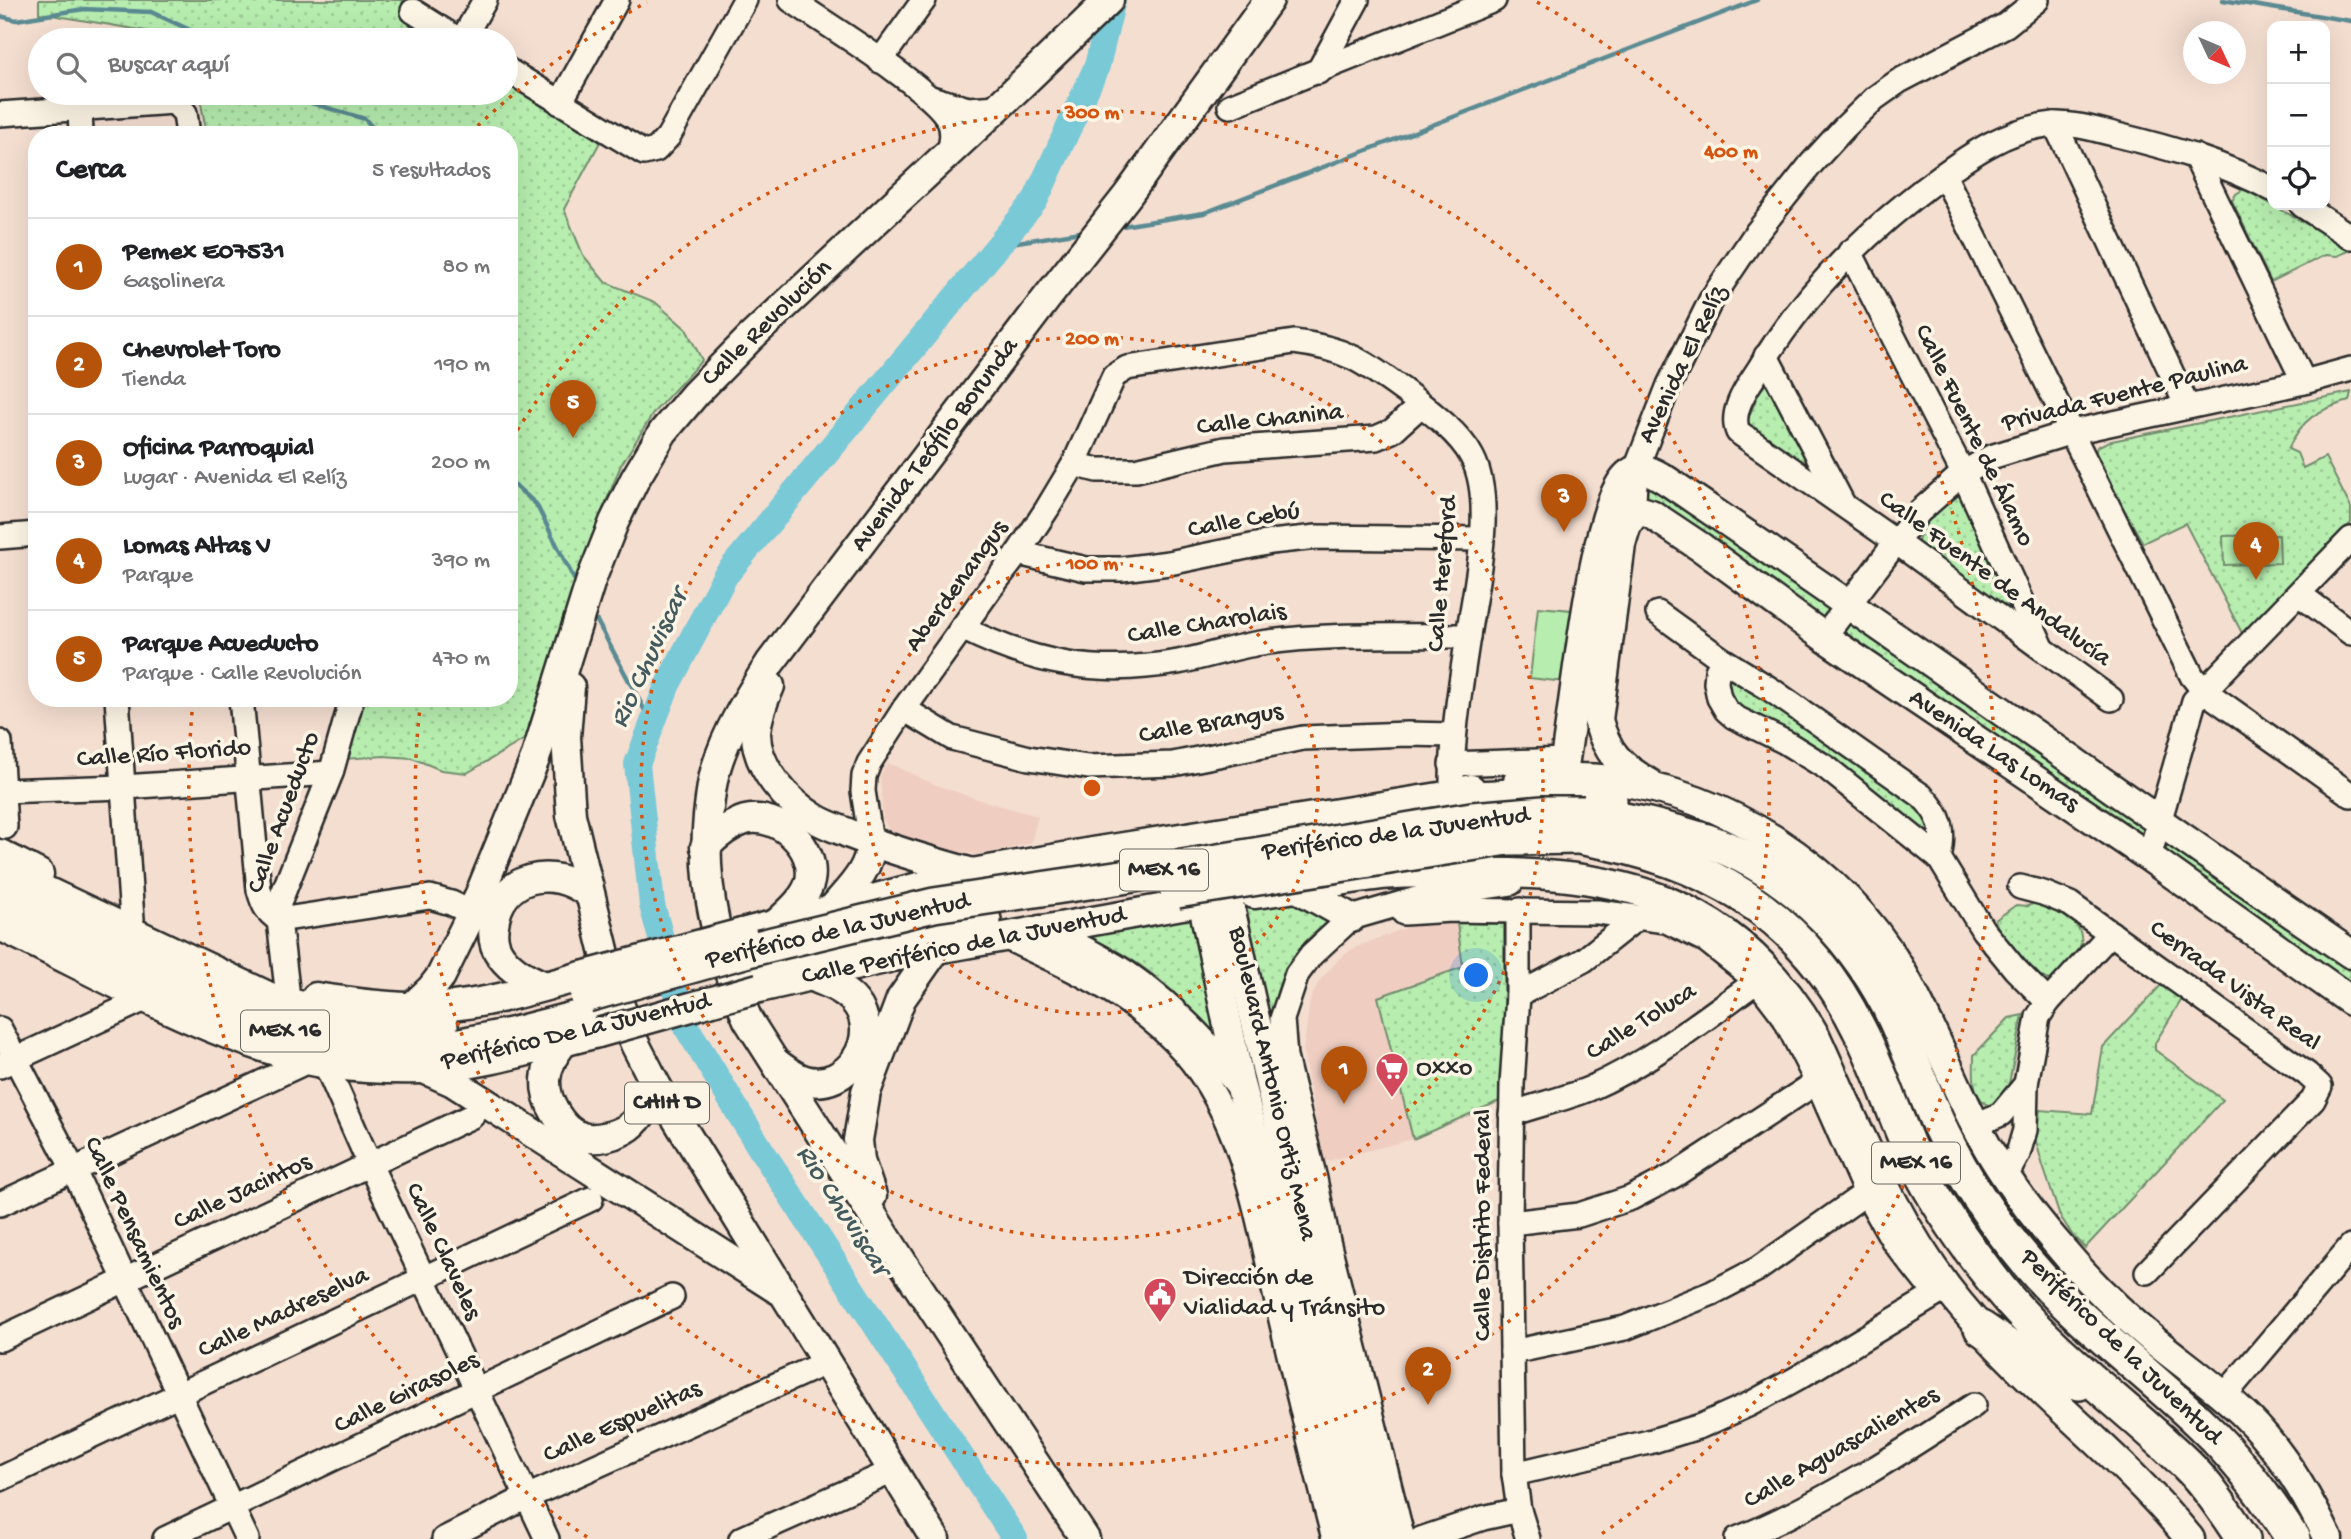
<!DOCTYPE html>
<html lang="es">
<meta charset="utf-8">
<style>
:root{--surface:#fff;--page:#f2f2f2;--text:#202124;--muted:#757577;--line:#e0e0e0;--accent:#b45309}
body{margin:0;font-family:"Gochi Hand",sans-serif;background:var(--page);color:var(--text)}
.controls{position:absolute;right:21px;top:21px;display:grid;overflow:hidden;border-radius:14px;box-shadow:0 7px 28px #0002}
.controls button{width:63px;height:63px;display:grid;place-items:center;padding:0;border:0;border-bottom:2px solid var(--line);background:var(--surface);color:var(--text);font:35px sans-serif}
.compass{position:absolute;left:2183px;top:21px;width:63px;height:63px;border-radius:50%;background:var(--surface);box-shadow:0 7px 28px #0002;rotate:134deg}
.you{position:absolute;left:1477px;top:976px;width:24px;height:24px;margin:-18px;border:5px solid #fff;border-radius:50%;background:#1a73e8;box-shadow:0 0 0 10px #1a73e833}
.badge{display:grid;place-items:center;width:46px;height:46px;border-radius:50%;background:var(--accent);color:#fff;font-size:23px;font-weight:700}
.pin{position:absolute;translate:-50% -58px;filter:drop-shadow(0 2px 4px #0008)}
.pin::after{content:'';position:absolute;top:37px;width:24px;height:21px;background:inherit;clip-path:polygon(0 0,100% 0,50% 100%)}
.list{margin:0;padding:0;list-style:none}
h2{display:flex;justify-content:space-between;align-items:center;height:91px;margin:0;padding:0 28px;font-size:30px}
h2 small{font-size:23px;font-weight:400;color:var(--muted)}
.list li{display:grid;grid-template-columns:46px 1fr auto;gap:21px;align-items:center;box-sizing:border-box;height:98px;padding:0 28px;border-top:2px solid var(--line)}
.list b{display:block;font-size:26px;white-space:nowrap}
.list p{margin:0;font-size:23px;white-space:nowrap;color:var(--muted)}
.list em{font-size:23px;font-style:normal;color:var(--muted)}
.icon{flex:none;width:38px;height:38px;fill:none;stroke:currentColor;stroke-width:2;stroke-linecap:round;stroke-linejoin:round}
.map{position:relative;flex:none;width:2351px;height:1539px;overflow:hidden}
.search{position:absolute;background:var(--surface);box-shadow:0 7px 28px #0002;left:28px;top:28px;width:490px;height:77px;display:flex;align-items:center;gap:18px;box-sizing:border-box;padding:0 24px;border-radius:38px;color:var(--muted);font-size:26px}
.panel{position:absolute;background:var(--surface);box-shadow:0 7px 28px #0002;left:28px;top:126px;width:490px;height:581px;border-radius:28px}
.map>svg:first-child{display:block}
</style>
<div class="map">
<svg width="2351" height="1539" viewBox="0 0 2351 1539">
<defs>
<pattern id="park-dots" width="8" height="8" patternUnits="userSpaceOnUse" patternTransform="scale(1.75)"><rect width="8" height="8" fill="#b7edaf"/><path d="M2 2h.1M6 6h.1" fill="none" stroke="#9ecb97" stroke-width="1.8" stroke-linecap="round"/></pattern>
</defs>
<rect width="100%" height="100%" fill="#f4ded0"/>
<filter id="ink" filterUnits="userSpaceOnUse"><feTurbulence type="fractalNoise" baseFrequency=".0143" numOctaves="2"/><feDisplacementMap in="SourceGraphic" scale="14" xChannelSelector="R" yChannelSelector="G"/><feConvolveMatrix kernelMatrix="1 2 1 2 8 2 1 2 1" color-interpolation-filters="sRGB"/></filter>
<g filter="url(#ink)">
<!-- built -->
<g fill="#efcec1">
<path d="M888,763L936,785L980,800L1038,816L1031,843L980,855L894,841L883,819L880,776Z"/>
<path d="M1457,923L1463,967L1378,997L1413,1139L1324,1162L1303,1053L1310,1000L1320,980L1339,959L1352,949L1371,941L1408,927Z"/>
</g>
<!-- park -->
<g fill="url(#park-dots)" stroke="#718c6d" stroke-width="2">
<path d="M39,0H403L400,16L438,40H166L152,32L39,13Z"/>
<path d="M506,83L600,142L564,209L583,255L605,282L655,302L686,329L702,360L654,412L621,465L591,539L565,614L535,733L467,773L441,770L412,758L384,756L345,759L362,698H509V135H207L199,93H506Z"/>
<path d="M2244,189L2351,249V250L2337,256L2325,255L2271,282L2232,201L2236,194Z"/>
<path d="M1768,382L1812,457L1810,466L1805,469L1746,424L1759,392Z"/>
<path d="M2351,392L2349,401C2317,410 2302,419 2288,449L2297,453L2303,468L2325,457L2351,508V523L2244,637L2185,523L2143,543L2094,457L2097,447L2107,442Z"/>
<path d="M1644,482L1833,606V612L1822,620L1648,502L1642,493Z"/>
<path d="M1959,495L1964,498L2016,607L2011,612L1918,546C1917,521 1942,510 1959,495Z"/>
<path d="M1850,619L2145,826L2142,837L1849,640L1844,634Z"/>
<path d="M1734,678L1923,805L1928,817L1930,833L1924,834L1729,703L1727,680Z"/>
<path d="M2173,845L2351,966V993L2163,858L2167,846Z"/>
<path d="M1297,896L1341,915C1298,937 1274,979 1271,1026L1245,901Z"/>
<path d="M2042,900C2053,905 2061,911 2070,918C2097,942 2070,962 2052,981L2037,975L2006,950L1995,920L2016,905L2028,906Z"/>
<path d="M1196,910L1231,1055C1200,1018 1166,979 1124,955C1110,947 1095,941 1080,933Z"/>
<path d="M1457,923L1504,924V1099L1413,1139L1378,997L1463,967Z"/>
<path d="M2162,984L2182,999L2155,1043V1050L2223,1100L2085,1248L2073,1236L2059,1214L2043,1166L2035,1138L2040,1110L2092,1114L2103,1047Z"/>
<path d="M2023,1015L2007,1093L1991,1107C1970,1096 1974,1076 1974,1055L2009,1018Z"/>
</g>
<!-- pitch -->
<g fill="#b7edaf" stroke="#718c6d" stroke-width="2">
<path d="M2279,535L2280,563L2224,565L2223,536Z"/>
<path d="M1538,607L1572,610L1564,682L1530,678Z"/>
</g>
<g fill="none" stroke-linecap="round" stroke-linejoin="round">
<!-- stream -->
<g stroke="#5a8a92" stroke-width="4.5">
<path d="M2223,0L2351,21"/>
<path d="M0,16L16,20L84,9L151,12L201,35L206,40"/>
<path d="M278,93L365,119L379,135"/>
<path d="M1116,227L1204,213L1757,0"/>
<path d="M998,245L1087,231"/>
<path d="M509,480L536,504L574,579"/>
<path d="M597,621L652,724"/>
</g>
<!-- river -->
<path stroke="#7ac9d7" stroke-width="26" d="M1015,1539L760,1148L684,1023L652,905L637,764L667,686L725,576L1035,201L1097,66L1113,0"/>
<defs>
<g id="minor">
<path d="M791,0C823,22 936,91 949,121C954,132 951,143 949,153"/>
<path d="M413,11L459,40"/>
<path d="M462,40L485,0"/>
<path d="M880,61L924,0"/>
<path d="M506,69L644,153L656,150L668,137L745,0"/>
<path d="M1318,72L1357,0"/>
<path d="M931,98L968,109L998,107"/>
<path d="M560,103L617,0"/>
<path d="M1230,106L1494,0"/>
<path d="M80,108L81,135"/>
<path d="M0,114L174,102L185,113L188,135"/>
<path d="M2055,124L2187,406"/>
<path d="M2195,156L2304,382"/>
<path d="M1944,175L2192,676L2203,690L2351,795"/>
<path d="M2302,205L2351,237"/>
<path d="M1850,252L1963,473L2041,645"/>
<path d="M1766,356L1843,504"/>
<path d="M1074,464L1097,470H1136L1225,449L1376,438L1392,431L1421,405"/>
<path d="M1633,514L1636,469L1669,385L1711,300L1754,236L1812,163L1844,128L1875,98L1899,81L2006,25L2037,0"/>
<path d="M0,537L37,534"/>
<path d="M1018,553L1086,569H1122L1169,563L1271,542L1317,537L1481,539"/>
<path d="M2299,594L2351,633"/>
<path d="M1658,613L1723,660L1770,689L1922,796C1942,816 1945,831 1939,858"/>
<path d="M962,628C1034,664 1097,676 1178,662C1206,657 1233,647 1261,643C1329,633 1399,636 1468,636"/>
<path d="M1824,637L1919,512L1963,473L1991,457L2072,432L2304,382L2351,369"/>
<path d="M1723,660L1717,671L1716,683L1719,698L1726,710L1734,717L1785,742L1827,768L1939,858L1983,930L2015,969L2048,1002"/>
<path d="M117,698L132,919"/>
<path d="M241,698L259,890C263,904 266,912 279,920L430,897L451,903L472,913"/>
<path d="M2111,699L1896,542L1738,432C1729,411 1748,386 1759,369C1803,294 1866,232 1936,180C1971,154 2009,128 2054,124C2075,123 2097,130 2117,135C2171,148 2223,163 2272,189"/>
<path d="M904,709L952,738L1029,758L1088,767L1173,764L1303,738L1407,734L1454,735"/>
<path d="M0,742L5,827"/>
<path d="M1451,764L1566,760"/>
<path d="M0,791L124,787L331,773"/>
<path d="M871,842L863,791L864,776L869,763L904,709L990,589L1018,553L1047,509L1074,464L1114,376L1127,368L1294,342C1345,348 1364,362 1404,391C1426,408 1460,433 1472,457C1496,502 1475,588 1468,636C1460,689 1451,742 1452,795"/>
<path d="M2149,857L2194,701L2351,539"/>
<path d="M2020,887L2043,893L2070,904L2307,1074L2320,1086L2313,1100L2147,1272"/>
<path d="M1520,910L1518,921V995L1512,1085L1510,1223L1514,1474L1519,1510L1528,1539"/>
<path d="M1404,913L1451,910L1598,912L1666,921L1707,941L1757,981L1783,1015L1817,1082L1866,1193L1894,1242L1925,1281L1932,1286L1947,1288"/>
<path d="M1002,936C1065,965 1123,990 1173,1040C1243,1110 1256,1215 1278,1307C1296,1385 1314,1462 1334,1539"/>
<path d="M287,989L279,920V903L331,773L352,698"/>
<path d="M1518,995L1584,960L1638,917"/>
<path d="M0,1029L73,1169L247,1539"/>
<path d="M325,1063L370,1165L547,1539"/>
<path d="M0,1066L147,998"/>
<path d="M1511,1114C1537,1105 1564,1099 1589,1089C1650,1062 1703,1020 1757,981"/>
<path d="M1976,1125L2001,1114L2026,1084"/>
<path d="M2006,1176L2018,1154L2025,1130L2026,1084L2038,1017L2048,1002L2111,933"/>
<path d="M0,1204L310,1060"/>
<path d="M1510,1223L1579,1215L1631,1198L1675,1175L1817,1082"/>
<path d="M0,1339L472,1116"/>
<path d="M1512,1352L1625,1328L1712,1293L1758,1269L1866,1193"/>
<path d="M2224,1396L2351,1246"/>
<path d="M1514,1474L1649,1442L1701,1426L1750,1404L1801,1376L1947,1288"/>
<path d="M0,1479L591,1199"/>
<path d="M165,1539L672,1297"/>
<path d="M444,1539L527,1497L827,1362"/>
<path d="M741,1539L893,1471"/>
<path d="M1403,1539L1328,1241L1315,1179L1285,1057L1282,1019L1297,974L1311,955L1351,918L1430,895L1511,883"/>
<path d="M1421,1539L1483,1518L1519,1510"/>
<path d="M1737,1539C1821,1505 1898,1455 1974,1405"/>
</g>
<g id="major">
<path d="M770,686C763,701 757,717 756,733C756,769 788,802 816,819C826,825 839,829 850,834C889,849 929,861 969,872"/>
<path d="M570,687L566,737L571,815L614,991L635,1044L657,1087L935,1539"/>
<path d="M1562,777C1573,724 1592,497 1630,473C1643,464 1658,475 1669,482C1898,636 2123,798 2351,954"/>
<path d="M1518,781C1549,778 1580,776 1612,780C1727,795 1840,867 1899,967C1929,1018 1949,1073 1976,1126C1998,1170 2028,1210 2060,1247C2089,1282 2121,1313 2156,1342C2187,1367 2219,1389 2247,1417C2282,1452 2307,1494 2328,1539"/>
<path d="M1649,783C1621,767 1606,752 1598,720L1621,544C1625,531 1627,516 1641,511L1651,514L1702,548L1824,637L2149,857L2351,1001"/>
<path d="M705,847C716,836 729,825 745,820C778,812 817,847 810,881C806,898 789,912 777,923"/>
<path d="M0,854L39,874"/>
<path d="M1221,868L1297,1204L1382,1539"/>
<path d="M1199,885L1240,1084L1298,1304L1354,1539"/>
<path d="M1299,889L1351,918"/>
<path d="M1254,894C1297,889 1338,880 1381,875C1409,872 1438,873 1466,873C1617,870 1736,897 1816,1037C1858,1129 1895,1225 1959,1303C2029,1389 2121,1453 2190,1539"/>
<path d="M834,907C851,887 870,870 871,842"/>
<path d="M0,926C101,974 201,1034 311,1061C342,1068 390,1070 422,1069C481,1066 541,1047 598,1033"/>
<path d="M1040,930C1072,945 1105,960 1134,981C1174,1009 1206,1045 1238,1082"/>
<path d="M742,933L972,873L1092,852L1452,795L1471,789"/>
<path d="M545,986C528,979 512,971 501,956C494,947 492,936 494,925C500,875 553,864 589,894"/>
<path d="M759,988L893,957L1210,900"/>
<path d="M316,997C356,1003 398,1009 439,1007C488,1004 535,989 582,976"/>
<path d="M412,1007L431,989L441,976L472,913L535,759L591,580L614,522L635,479L663,432L695,394L750,338L998,107L1109,0"/>
<path d="M564,1041C555,1053 547,1064 546,1080C545,1101 561,1130 582,1137C596,1141 618,1135 629,1127C642,1117 650,1101 657,1087"/>
<path d="M776,1063C785,1069 794,1077 805,1080C848,1092 883,1036 855,1002C845,989 827,983 813,977"/>
<path d="M424,1069L453,1082L777,1289"/>
<path d="M872,1196L860,1161L858,1140L866,1092L901,999L936,949"/>
<path d="M1085,1539L906,1268L748,1020C719,955 701,888 708,816C710,800 711,784 716,768C727,731 749,696 770,663L1046,299L1127,196L1269,0"/>
</g>
<g id="highway">
<path d="M1452,795C1480,801 1505,795 1534,794C1559,794 1586,794 1610,800"/>
<path d="M1584,813C1626,819 1667,828 1707,841C1786,868 1850,933 1888,1005C1909,1046 1922,1090 1942,1132C1964,1178 1993,1222 2026,1261C2078,1323 2146,1370 2204,1427C2239,1460 2267,1499 2293,1539"/>
<path d="M1578,837C1704,858 1801,911 1859,1029C1881,1071 1895,1118 1915,1161C1937,1206 1969,1250 2000,1289C2054,1355 2124,1404 2185,1463C2208,1485 2226,1513 2243,1539"/>
<path d="M0,872L268,999C325,1016 382,1028 441,1026"/>
<path d="M0,902L217,1007L309,1038L362,1046L413,1050L456,1046L511,1035L592,1014"/>
<path d="M752,969L852,945L984,920"/>
<path d="M1981,1328L2028,1360L2079,1383"/>
</g>
</defs>
<!-- minor casing -->
<use href="#minor" stroke="#2b2b2b" stroke-width="28"/>
<!-- major casing -->
<use href="#major" stroke="#2b2b2b" stroke-width="33"/>
<!-- highway casing -->
<use href="#highway" stroke="#2b2b2b" stroke-width="38"/>
<!-- minor -->
<use href="#minor" stroke="#fcf5e5" stroke-width="23"/>
<!-- major -->
<use href="#major" stroke="#fcf5e5" stroke-width="28"/>
<!-- highway -->
<use href="#highway" stroke="#fcf5e5" stroke-width="33"/>
<defs>
<g id="major-bridge">
<path d="M582,976L742,933"/>
<path d="M598,1033L759,988"/>
</g>
<g id="highway-bridge">
<path d="M1177,891L1508,838L1578,837"/>
<path d="M587,995L748,950L934,905L1122,877L1472,819L1543,813H1584"/>
</g>
</defs>
<!-- major-bridge casing -->
<use href="#major-bridge" stroke="#2b2b2b" stroke-width="33" stroke-linecap="butt"/>
<!-- highway-bridge casing -->
<use href="#highway-bridge" stroke="#2b2b2b" stroke-width="38" stroke-linecap="butt"/>
<!-- major-bridge -->
<use href="#major-bridge" stroke="#fcf5e5" stroke-width="28"/>
<!-- highway-bridge -->
<use href="#highway-bridge" stroke="#fcf5e5" stroke-width="33"/>
</g>
</g>
<!-- distance rings -->
<g fill="none" stroke="#d5540f" stroke-width="3.5" stroke-dasharray="3.5 7">
<circle cx="1092" cy="788" r="226"/>
<circle cx="1092" cy="788" r="451"/>
<path d="M512 439A677 677 0 1 1 421 700"/>
<path d="M587 1537A903 903 0 0 1 193 701M470 133A903 903 0 0 1 647 2M1537 2A903 903 0 0 1 1597 1537"/>
</g>
<!-- icons -->
<defs>
<symbol id="supermarket-pin" viewBox="-11 -11 22 30"><path d="M0 17L-7.5 6A9.5 9.5 0 1 1 7.5 6Z" fill="#d1495b" stroke="#fcf5e5"/><path d="M-6-5.5h2.5l.6 2H6L4.5 2H-2.5L-4.4-4H-6ZM-1.5 3.2a1.3 1.3 0 1 0 .1 0ZM3 3.2a1.3 1.3 0 1 0 .1 0Z" fill="#fff"/></symbol>
<symbol id="civic-pin" viewBox="-11 -11 22 30"><path d="M0 17L-7.5 6A9.5 9.5 0 1 1 7.5 6Z" fill="#d1495b" stroke="#fcf5e5"/><path d="M-.6-6.5H3V-4.5H.6V-3L4-1V1h2V6H-6V1h2V-1L-.6-3ZM-1.2 2.5V6h2.4V2.5Z" fill="#fff"/></symbol>
</defs>
<g fill-rule="evenodd">
<use href="#supermarket-pin" x="1373" y="1050" width="38" height="52"/>
<use href="#civic-pin" x="1141" y="1275" width="38" height="52"/>
</g>
<g text-anchor="middle" dominant-baseline="central" stroke-width="7" stroke-linejoin="round" paint-order="stroke">
<!-- shield labels -->
<g fill="#fcf5e5" stroke="#6a6863" stroke-width="2">
<rect x="1120" y="849.5" width="88" height="41" rx="5"/>
<rect x="241" y="1010.5" width="88" height="41" rx="5"/>
<rect x="625" y="1082.5" width="84" height="41" rx="5"/>
<rect x="1872" y="1142.5" width="88" height="41" rx="5"/>
</g>
<g font-size="24" font-weight="bold" fill="#2b2b2b">
<text x="1164" y="870">MEX 16</text>
<text x="285" y="1031">MEX 16</text>
<text x="667" y="1103">CHIH D</text>
<text x="1916" y="1163">MEX 16</text>
</g>
<!-- street labels -->
<g font-size="26" fill="#2b2b2b" stroke="#fcf5e5">
<text transform="translate(768 324) rotate(-44)">Calle Revolución</text>
<text transform="translate(1684 365) rotate(-64)">Avenida El Relíz</text>
<text transform="translate(2125 395) rotate(-14)">Privada Fuente Paulina</text>
<text transform="translate(1270 421) rotate(-6)">Calle Chanina</text>
<text transform="translate(1973 436) rotate(64)">Calle Fuente de Álamo</text>
<text transform="translate(936 446) rotate(-53)">Avenida Teófilo Borunda</text>
<text transform="translate(1244 522) rotate(-10)">Calle Cebú</text>
<text transform="translate(1444 574) rotate(-85)">Calle Hereford</text>
<text transform="translate(1994 580) rotate(36)">Calle Fuente de Andalucía</text>
<text transform="translate(958 587) rotate(-54)">Aberdenangus</text>
<text transform="translate(1207 625) rotate(-9)">Calle Charolais</text>
<text transform="translate(1211 725) rotate(-10)">Calle Brangus</text>
<text transform="translate(1993 752) rotate(34)">Avenida Las Lomas</text>
<text transform="translate(164 755) rotate(-4)">Calle Río Florido</text>
<text transform="translate(285 813) rotate(-70)">Calle Acueducto</text>
<text transform="translate(1396 835) rotate(-8)">Periférico de la Juventud</text>
<text transform="translate(838 932) rotate(-13)">Periférico de la Juventud</text>
<text transform="translate(964 947) rotate(-11)">Calle Periférico de la Juventud</text>
<text transform="translate(2234 987) rotate(36)">Cerrada Vista Real</text>
<text transform="translate(1642 1023) rotate(-32)">Calle Toluca</text>
<text transform="translate(576 1033) rotate(-13)">Periférico De La Juventud</text>
<text transform="translate(1271 1084) rotate(77)">Boulevard Antonio Ortiz Mena</text>
<text transform="translate(243 1193) rotate(-25)">Calle Jacintos</text>
<text transform="translate(1484 1225) rotate(-90)">Calle Distrito Federal</text>
<text transform="translate(133 1233) rotate(65)">Calle Pensamientos</text>
<text transform="translate(442 1252) rotate(65)">Calle Claveles</text>
<text transform="translate(284 1314) rotate(-25)">Calle Madreselva</text>
<text transform="translate(2120 1348) rotate(44)">Periférico de la Juventud</text>
<text transform="translate(407 1394) rotate(-26)">Calle Girasoles</text>
<text transform="translate(623 1423) rotate(-24)">Calle Espuelitas</text>
<text transform="translate(1842 1449) rotate(-30)">Calle Aguascalientes</text>
</g>
<!-- poi labels -->
<g font-size="26" fill="#2b2b2b" stroke="#fcf5e5" text-anchor="start">
<text x="1416" y="1069">Oxxo</text>
<text x="1184" y="1279">Dirección de<tspan x="1184" dy="30">Vialidad y Tránsito</tspan></text>
</g>
<!-- water labels -->
<g font-size="28" font-style="italic" fill="#435a5f" stroke="#fcf5e5">
<text transform="translate(650 659) rotate(-65)">Rio Chuviscar</text>
<text transform="translate(842 1211) rotate(57)">Rio Chuviscar</text>
</g>
</g>
<circle cx="1092" cy="788" r="10" fill="#d5540f" stroke="#fcf5e5" stroke-width="3.5"/>
<g font-size="21" text-anchor="middle" font-weight="bold" fill="#d5540f" stroke="#fcf5e5" stroke-width="7" stroke-linejoin="round" paint-order="stroke">
<text x="1092" y="118">300 m</text>
<text x="1731" y="157">400 m</text>
<text x="1092" y="344">200 m</text>
<text x="1092" y="569">100 m</text>
</g>
</svg>
<div class="controls">
<button>+</button>
<button>−</button>
<button><svg class="icon" aria-label="locate" viewBox="0 0 24 24"><circle cx="12" cy="12" r="6"/><path d="M12 2v4M12 18v4M2 12h4M18 12h4"/></svg></button>
</div>
<svg class="compass" viewBox="-18 -18 36 36"><path d="M0-13l5 13h-10z" fill="#e53935"/><path d="M0 13l5-13h-10z" fill="#757577"/></svg>
<div class="you"></div>
<div class="pin badge" style="left:1344px;top:1104px">1</div>
<div class="pin badge" style="left:1428px;top:1405px">2</div>
<div class="pin badge" style="left:1564px;top:532px">3</div>
<div class="pin badge" style="left:2256px;top:580px">4</div>
<div class="pin badge" style="left:573px;top:438px">5</div>
<div class="search"><svg class="icon" aria-label="search" viewBox="0 0 24 24"><circle cx="10" cy="10" r="6"/><path d="M15 15l6 6"/></svg>Buscar aquí</div>
<section class="panel">
<h2>Cerca<small>5 resultados</small></h2>
<ul class="list">
<li><span class="badge">1</span><div><b>Pemex E07531</b><p>Gasolinera</p></div><em>80 m</em></li>
<li><span class="badge">2</span><div><b>Chevrolet Toro</b><p>Tienda</p></div><em>190 m</em></li>
<li><span class="badge">3</span><div><b>Oficina Parroquial</b><p>Lugar · Avenida El Relíz</p></div><em>200 m</em></li>
<li><span class="badge">4</span><div><b>Lomas Altas V</b><p>Parque</p></div><em>390 m</em></li>
<li><span class="badge">5</span><div><b>Parque Acueducto</b><p>Parque · Calle Revolución</p></div><em>470 m</em></li>
</ul>
</section>
</div>
